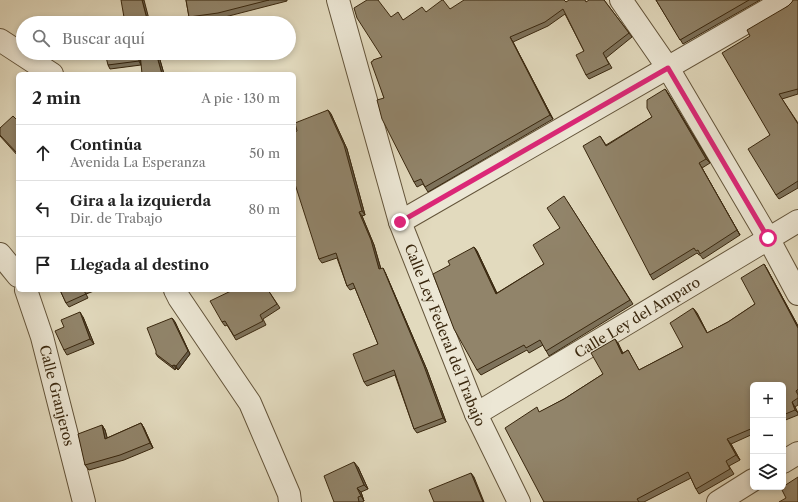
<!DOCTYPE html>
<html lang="es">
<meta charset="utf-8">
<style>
:root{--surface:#fff;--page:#f2f2f2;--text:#222;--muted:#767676;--line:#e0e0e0}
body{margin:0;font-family:"Libre Caslon Text",serif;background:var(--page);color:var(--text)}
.controls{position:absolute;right:12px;bottom:12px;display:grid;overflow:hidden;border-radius:6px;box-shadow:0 2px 6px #0003}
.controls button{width:36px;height:36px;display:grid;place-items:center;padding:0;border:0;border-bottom:1px solid var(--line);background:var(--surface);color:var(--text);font:20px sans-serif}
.stop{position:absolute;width:12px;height:12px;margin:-9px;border:3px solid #db2777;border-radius:50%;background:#fff}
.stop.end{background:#db2777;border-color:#fff;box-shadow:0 1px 4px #0008}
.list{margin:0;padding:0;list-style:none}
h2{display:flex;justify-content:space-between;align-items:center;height:52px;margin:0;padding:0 16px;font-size:17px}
h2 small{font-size:13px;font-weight:400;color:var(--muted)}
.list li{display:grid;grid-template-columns:26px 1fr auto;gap:12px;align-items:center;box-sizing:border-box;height:56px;padding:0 16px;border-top:1px solid var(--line)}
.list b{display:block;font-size:15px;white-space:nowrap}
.list p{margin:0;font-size:13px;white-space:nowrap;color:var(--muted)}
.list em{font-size:13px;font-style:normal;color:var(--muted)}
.icon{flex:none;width:22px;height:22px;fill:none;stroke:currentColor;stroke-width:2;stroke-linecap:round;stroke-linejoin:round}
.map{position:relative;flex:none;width:798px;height:502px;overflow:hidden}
.search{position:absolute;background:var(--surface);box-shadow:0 2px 6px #0003;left:16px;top:16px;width:280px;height:44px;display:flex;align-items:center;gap:10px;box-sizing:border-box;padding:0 14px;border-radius:22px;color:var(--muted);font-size:15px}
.panel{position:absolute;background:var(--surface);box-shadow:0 2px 6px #0003;left:16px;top:72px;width:280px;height:220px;border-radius:6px}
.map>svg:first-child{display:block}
</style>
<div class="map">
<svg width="798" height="502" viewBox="0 0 798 502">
<rect width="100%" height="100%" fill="#e2dabe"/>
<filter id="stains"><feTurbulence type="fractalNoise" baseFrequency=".005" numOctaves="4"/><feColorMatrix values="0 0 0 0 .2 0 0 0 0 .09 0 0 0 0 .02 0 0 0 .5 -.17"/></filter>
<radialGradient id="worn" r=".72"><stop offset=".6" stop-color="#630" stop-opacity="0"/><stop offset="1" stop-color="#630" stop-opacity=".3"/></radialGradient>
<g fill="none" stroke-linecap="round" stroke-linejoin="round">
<defs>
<g id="minor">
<path id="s1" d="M338,0L400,222L476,414L519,502"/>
<path d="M0,40L52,74"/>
<path d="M400,222L785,0"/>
<path d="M0,254L18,276"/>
<path id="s2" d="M26,290L42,337L84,502"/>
<path d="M175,290L179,298L250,403L289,494L290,502"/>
<path id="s3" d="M476,414L798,221"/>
<path d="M783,462L798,453"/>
<path d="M718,502L753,480"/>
</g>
<path id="tertiary" d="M621,0L668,68L768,238L798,294"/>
</defs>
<!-- minor casing -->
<use href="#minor" stroke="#63543a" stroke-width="24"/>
<!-- tertiary casing -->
<use href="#tertiary" stroke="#63543a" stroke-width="24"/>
<!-- minor -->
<use href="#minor" stroke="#ece7d5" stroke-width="22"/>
<!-- tertiary -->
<use href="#tertiary" stroke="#ece7d5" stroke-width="22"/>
</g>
<!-- wall -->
<g fill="#7d725b" stroke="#39270e">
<path d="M186,0H287V1L221,18L192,22L189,17Z"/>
<path d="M604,0L632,37L606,58L612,68L589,79L586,75L584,51L565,14L548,26L513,42L553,119L428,192L423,184L417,187L414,182L384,98L373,61L382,57L391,17L403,20L426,12L450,9L566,2H586Z"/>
<path d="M656,0H760L683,44Z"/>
<path d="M798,0V94L782,99L798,123V188L779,199L776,195L770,135L750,36L788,6L792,2Z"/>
<path d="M140,53H158L164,74L141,65L110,69L108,65Z"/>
<path d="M665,89L710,163L702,168L740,235L703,259L700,255H699L697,253L653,280L650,275L600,136L606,145L652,117Z"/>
<path d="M328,110L331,114L347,149L365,215L362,216L374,245L381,269L385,272L427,370L446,422L417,433L414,429L395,375L367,386L364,382L378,344L355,288L350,290L347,286L337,258L322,263L319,259L297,131Z"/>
<path d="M18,121V156L0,136V128Z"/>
<path d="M567,201L633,304L549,356L543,345L529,353L527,350L481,375L477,370L450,265L474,247L477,251L497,293L544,264L560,228Z"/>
<path d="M764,264L767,269L798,326V405L795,407L798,413V415L783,421V385H753V434L731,444L740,460L729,466L734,474L699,494L696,489L691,478L644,502H544L540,412L564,399L603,374L618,343L623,353L628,350L639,370L683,347L693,308L697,313L707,333L728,322L755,304Z"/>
<path d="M60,290H93L94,291L86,294L88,298L69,307L66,303Z"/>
<path d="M268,290L280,308L263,319L266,325L236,340L227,325L225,326L222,322Z"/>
<path d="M83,317L94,344L67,355L64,350V327Z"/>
<path d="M172,318L175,322L190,354L178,370L176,368L175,370L158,357L156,354Z"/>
<path d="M141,423L144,428L153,448L124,460L89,470L85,465L102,425L105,430L107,438Z"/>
<path d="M358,467L368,489L361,492L364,501L362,502H334Z"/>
</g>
<!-- shaded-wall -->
<g fill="#665c4a" stroke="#39270e">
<path d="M142,0H144L150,23H148Z"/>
<path d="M510,37L513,42L553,119L550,115Z"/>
<path d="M138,53H140L141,65L139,61Z"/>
<path d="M156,53H158L164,74H162Z"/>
<path d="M665,89L668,93L710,163L706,159Z"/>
<path d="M328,110L331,114L347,149L365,215L362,211Z"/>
<path d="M699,163L702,168L740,235L737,230Z"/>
<path d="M359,212L362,216L374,245L382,273L379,269Z"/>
<path d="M474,247L477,251L499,298L496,294Z"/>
<path d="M764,264L767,269L798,326V328Z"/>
<path d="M383,268L385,272L427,370L446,422L443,418Z"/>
<path d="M693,308L697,313L710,338L707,333Z"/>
<path d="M80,312L83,317L94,344L90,339Z"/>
<path d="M172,318L175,322L190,354L178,370L176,366Z"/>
<path d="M615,339L618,343L625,359L622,354Z"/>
<path d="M174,365L176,368L175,370L172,366Z"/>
<path d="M792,402L795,407L798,413L795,410Z"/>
<path d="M141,423L144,428L153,448L150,443Z"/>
<path d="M102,425L105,430L109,444L105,439Z"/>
<path d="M727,439L731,444L740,460L736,455Z"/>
<path d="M354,462L358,467L368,489L364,485Z"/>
<path d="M471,473L474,477L484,502H483Z"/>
<path d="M357,488L361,492L364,501L361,496Z"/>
</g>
<!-- building -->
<g fill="#91846a" stroke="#39270e">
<path d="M121,0H142L148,23H125Z"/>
<path d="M186,0H269L218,13L189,17Z"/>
<path d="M367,0H378L391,17L398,12L403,20L422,7L426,12L442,0H443L450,9L464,0H564L566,2L569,0H585L586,2L589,0H604L629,33L603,53L609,64L586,75L576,55L584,51L563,9L545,22L510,37L550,115L425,187L421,179L414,182L382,119L377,100L384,98L371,62L373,61V60L382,57L357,18L354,8Z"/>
<path d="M656,0H749L680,40Z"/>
<path d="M793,0H798V89L779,94L798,124V181L776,195L748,149L770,135L722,53L750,36L747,30L788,6L792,2Z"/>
<path d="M105,53H138L139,61L108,65Z"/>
<path d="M140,53H156L162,74H142Z"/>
<path d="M665,89L706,159L699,163L737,230L700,254L698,250L696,251L694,248L650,275L583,146L600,136L606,146L652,117L647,108V100Z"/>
<path d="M328,110L344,145L362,211L359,212L371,240L379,269L383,268L424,366L443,418L414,429L394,370L364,382L353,354L378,344L353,283L347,286L336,253L319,259L294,181V132L297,131L295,123Z"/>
<path d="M13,116L18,121V154L0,135V128Z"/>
<path d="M564,196L630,300L546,351L540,340L526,348L524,345L477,370L454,329L433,274L450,265L448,261L474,247L496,294L544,264L533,245L560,228L547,208Z"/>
<path d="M764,264L798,328V389L796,391L798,395V398L792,402L795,410L783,415V385H753V428L727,439L736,455L726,461L730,469L696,489L688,472L637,499L639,502H544L505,428L537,407L539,412L564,399L603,374L591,353L615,339L622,354L628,350L639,370L683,347L670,323L693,308L707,333L728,322L755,304L741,278Z"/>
<path d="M60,290H85L84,291L86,294L66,303Z"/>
<path d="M233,290H268L277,304L260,315L263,321L234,336L225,321L222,322L210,301Z"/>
<path d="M80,312L90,339L64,350L55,331L64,327L61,320Z"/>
<path d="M172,318L188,351L176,366L174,365L172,366L156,354V351L147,328Z"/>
<path d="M141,423L150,443L120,455L85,465L78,434L102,425L105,439Z"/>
<path d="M354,462L364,485L357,488L361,496L358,497L359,502H334L324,476Z"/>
<path d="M471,473L483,502H434L429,490Z"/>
<path d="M798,477V502H779L786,498L781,488Z"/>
</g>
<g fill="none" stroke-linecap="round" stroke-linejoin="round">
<!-- route -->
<path stroke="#db2777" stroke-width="5" d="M400,222L668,68L768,238"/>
</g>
<g text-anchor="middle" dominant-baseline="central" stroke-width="3" stroke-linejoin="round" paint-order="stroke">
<!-- street labels -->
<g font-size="14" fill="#39270e" stroke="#ece7d5">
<text stroke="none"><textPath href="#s3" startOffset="188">Calle Ley del Amparo</textPath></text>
<text stroke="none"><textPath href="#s1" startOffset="352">Calle Ley Federal del Trabajo</textPath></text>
<text stroke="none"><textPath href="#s2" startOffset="110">Calle Granjeros</textPath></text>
</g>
</g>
<rect width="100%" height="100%" filter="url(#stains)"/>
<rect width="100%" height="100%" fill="url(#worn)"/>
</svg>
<div class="controls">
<button>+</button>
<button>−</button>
<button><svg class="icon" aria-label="layers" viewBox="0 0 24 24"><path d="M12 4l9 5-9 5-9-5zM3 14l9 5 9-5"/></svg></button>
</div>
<div class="stop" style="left:768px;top:238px"></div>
<div class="stop end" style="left:400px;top:222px"></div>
<div class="search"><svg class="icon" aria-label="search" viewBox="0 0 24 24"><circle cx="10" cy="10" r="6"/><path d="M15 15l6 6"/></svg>Buscar aquí</div>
<section class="panel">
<h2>2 min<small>A pie · 130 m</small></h2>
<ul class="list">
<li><svg class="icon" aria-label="ahead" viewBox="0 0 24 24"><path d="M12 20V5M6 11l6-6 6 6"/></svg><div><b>Continúa</b><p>Avenida La Esperanza</p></div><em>50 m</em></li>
<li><svg class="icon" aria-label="left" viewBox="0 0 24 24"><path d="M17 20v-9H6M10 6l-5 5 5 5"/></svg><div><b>Gira a la izquierda</b><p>Dir. de Trabajo</p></div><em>80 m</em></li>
<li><svg class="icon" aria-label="arrive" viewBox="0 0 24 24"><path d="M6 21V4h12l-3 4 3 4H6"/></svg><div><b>Llegada al destino</b></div></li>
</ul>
</section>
</div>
